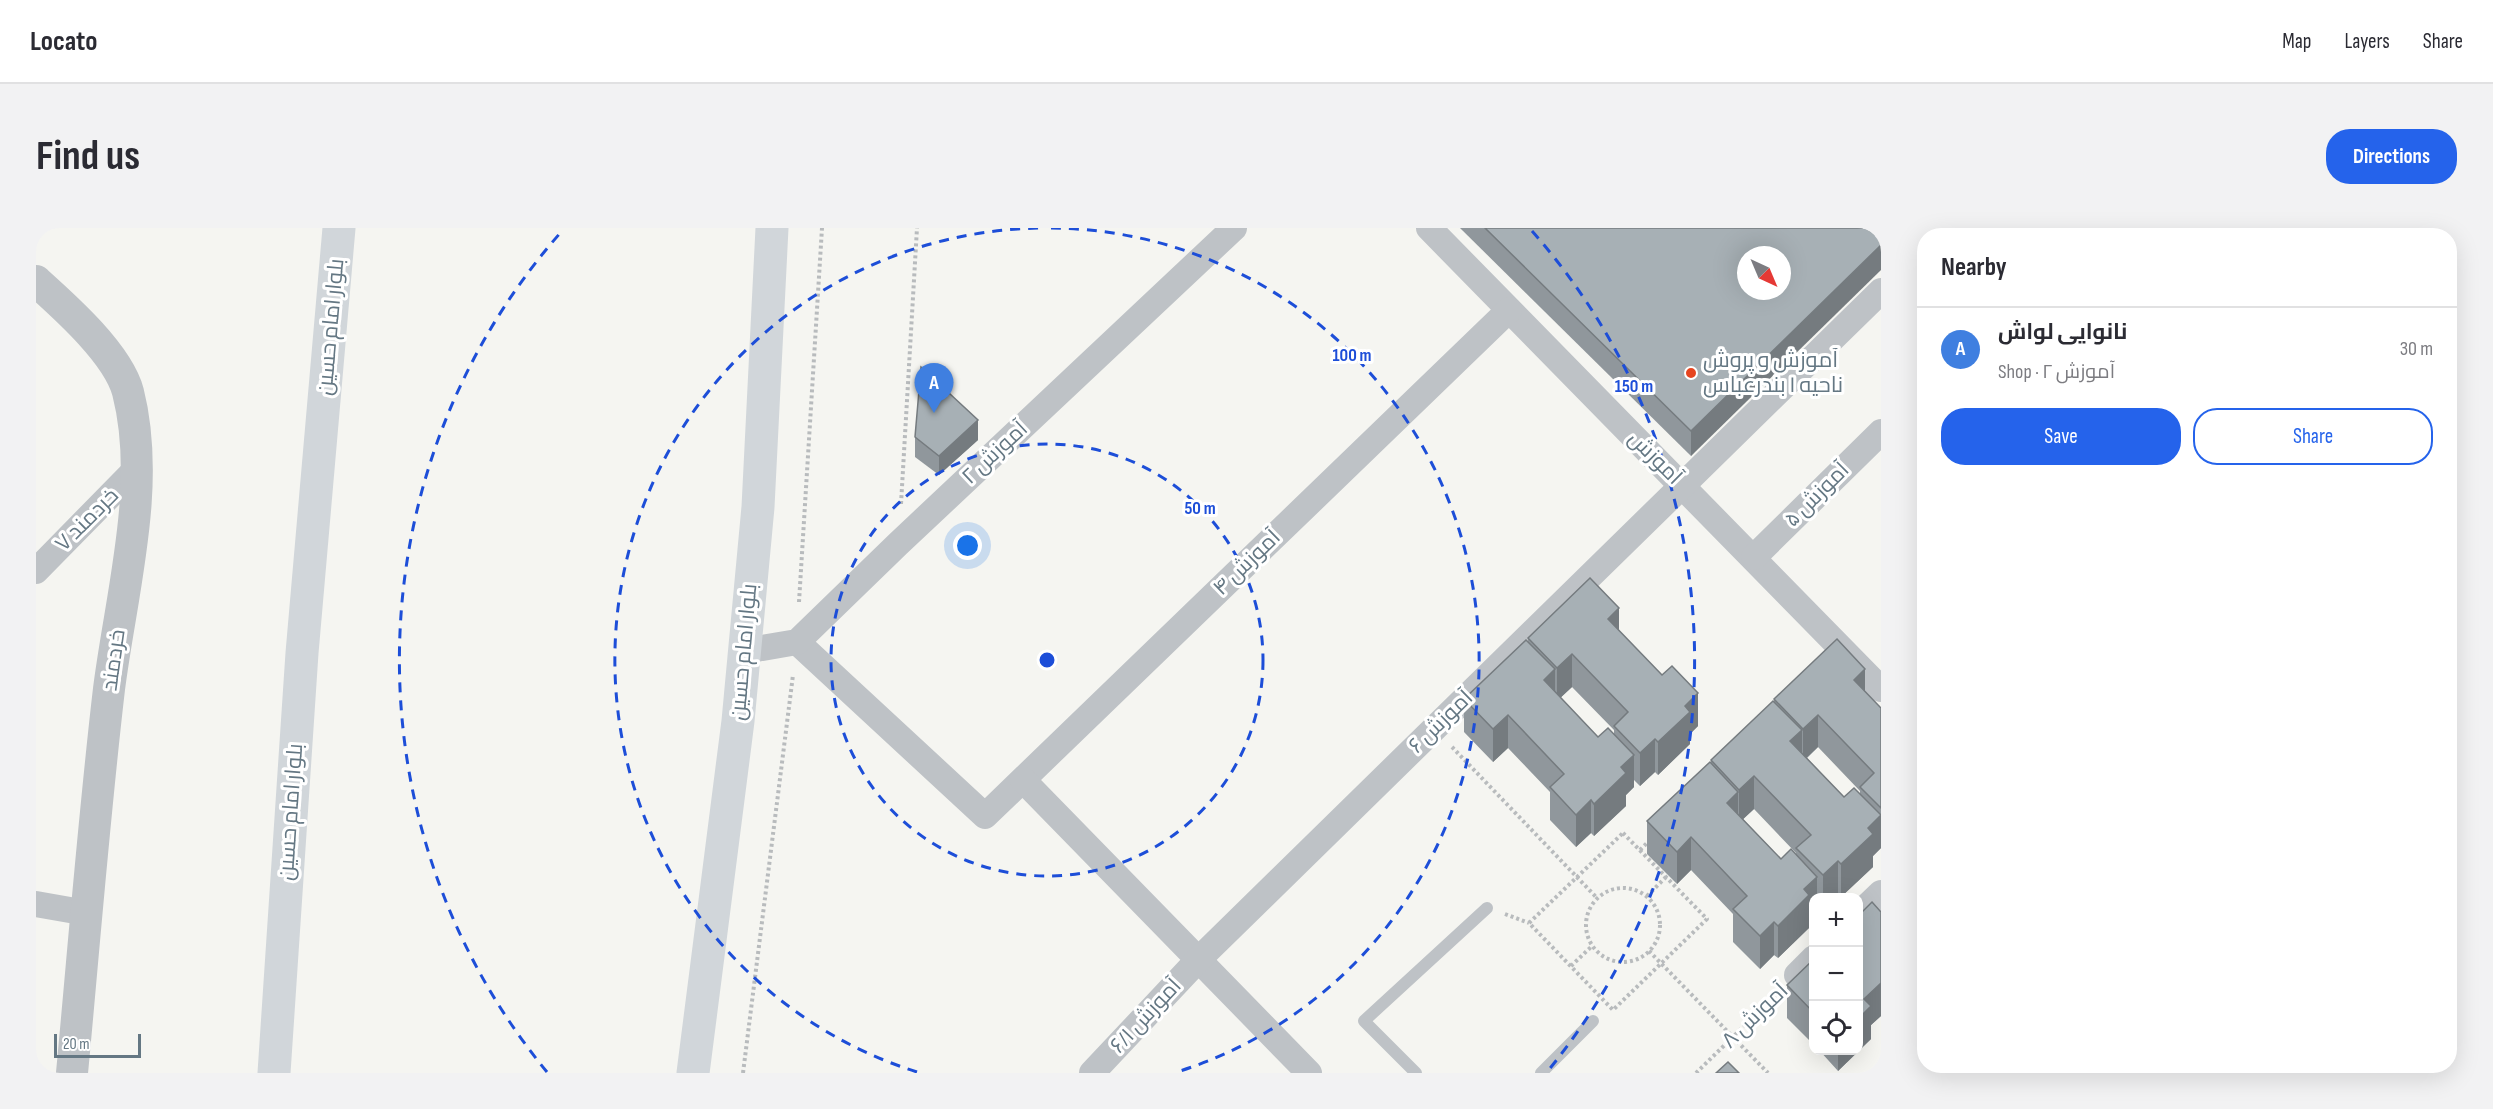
<!DOCTYPE html>
<meta charset="utf-8">
<style>
:root{--surface:#fff;--page:#f2f2f3;--text:#2b2b33;--muted:#7c7c81;--line:#e1e1e2;--accent:#2563eb}
body{margin:0;font-family:"Sofia Sans Condensed",Cairo,sans-serif;background:var(--page);color:var(--text)}
.controls{position:absolute;right:18px;bottom:18px;display:grid;overflow:hidden;border-radius:12px;box-shadow:0 6px 24px #0002}
.controls button{width:54px;height:54px;display:grid;place-items:center;padding:0;border:0;border-bottom:2px solid var(--line);background:var(--surface);color:var(--text);font:30px sans-serif}
.compass{position:absolute;left:1701px;top:18px;width:54px;height:54px;border-radius:50%;background:var(--surface);box-shadow:0 6px 24px #0002;rotate:136deg}
.scale{position:absolute;left:18px;bottom:15px;width:87px;box-sizing:border-box;padding-left:6px;border:3px solid #647783;border-top:0;font-size:16px;line-height:21px;white-space:nowrap;color:#647783;-webkit-text-stroke:4px #fff;paint-order:stroke}
.you{position:absolute;left:932px;top:318px;width:21px;height:21px;margin:-15px;border:4px solid #fff;border-radius:50%;background:#1a73e8;box-shadow:0 0 0 9px #1a73e833}
.badge{display:grid;place-items:center;width:39px;height:39px;border-radius:50%;background:var(--accent);color:#fff;font-size:20px;font-weight:700}
.pin{position:absolute;translate:-50% -50px;filter:drop-shadow(0 2px 3px #0008)}
.pin::after{content:'';position:absolute;top:32px;width:21px;height:18px;background:inherit;clip-path:polygon(0 0,100% 0,50% 100%)}
.list{margin:0;padding:0;list-style:none}
h2{display:flex;justify-content:space-between;align-items:center;height:78px;margin:0;padding:0 24px;font-size:26px}
h2 small{font-size:20px;font-weight:400;color:var(--muted)}
.list li{display:grid;grid-template-columns:39px 1fr auto;gap:18px;align-items:center;box-sizing:border-box;height:84px;padding:0 24px;border-top:2px solid var(--line)}
.list b{display:block;font-size:22px;white-space:nowrap}
.list p{margin:0;font-size:20px;white-space:nowrap;color:var(--muted)}
.list em{font-size:20px;font-style:normal;color:var(--muted)}
.actions{display:flex;gap:12px;padding:18px 24px}
.actions a{flex:1;padding:14px 0;border:2px solid var(--accent);border-radius:24px;text-align:center;font-size:21px;color:var(--accent)}
.actions .main{background:var(--accent);color:#fff}
.icon{flex:none;width:33px;height:33px;fill:none;stroke:currentColor;stroke-width:2;stroke-linecap:round;stroke-linejoin:round}
.map{position:relative;flex:none;width:1845px;height:845px;overflow:hidden;border-radius:24px}
header{display:flex;align-items:center;gap:36px;box-sizing:border-box;height:84px;padding:0 30px;background:var(--surface);border-bottom:2px solid var(--line)}
header strong{font-size:28px}
nav{display:flex;gap:33px;margin-inline-start:auto;font-size:21px}
.intro{display:flex;align-items:center;justify-content:space-between;box-sizing:border-box;height:144px;padding:0 36px}
h1{margin:0;font-size:42px}
.button{padding:15px 27px;border-radius:24px;background:var(--accent);color:#fff;font-size:21px;font-weight:700}
main{display:flex;gap:36px;padding:0 36px}
aside{flex:1;background:var(--surface);border-radius:24px;box-shadow:0 6px 24px #0002}
.map>svg:first-child{display:block}
</style>
<header>
<strong>Locato</strong>
<nav><a>Map</a><a>Layers</a><a>Share</a></nav>
</header>
<div class="intro"><h1>Find us</h1><a class="button">Directions</a></div>
<main>
<div class="map">
<svg width="1845" height="845" viewBox="0 0 1845 845">
<rect width="100%" height="100%" fill="#f5f5f1"/>
<g fill="none" stroke-linecap="round" stroke-linejoin="round">
<!-- path -->
<g stroke="#b8bbbd" stroke-width="4" stroke-dasharray="3 3" stroke-linecap="butt">
<path d="M865,276L881,0"/>
<path d="M763,374L786,0"/>
<path d="M1416,519L1561,670"/>
<path d="M1587,605L1671,691L1577,782L1493,695Z"/>
<path d="M1604,622L1614,612"/>
<circle cx="1587" cy="697" r="37"/>
<path d="M1611,668L1630,649"/>
<path d="M1469,686L1493,695"/>
<path d="M1613,723L1732,845"/>
<path d="M1535,738L1556,718"/>
<path d="M707,845L757,447"/>
<path d="M1660,845L1743,764"/>
</g>
<!-- service -->
<g stroke="#bec2c6" stroke-width="12">
<path d="M1380,845L1328,793L1451,680"/>
<path d="M1505,845L1557,793"/>
</g>
<!-- minor -->
<g stroke="#bec2c6" stroke-width="26">
<path d="M1393,0L1845,461"/>
<path d="M1718,329L1845,204"/>
<path d="M0,343L101,240"/>
<path d="M761,414L949,588L1473,82"/>
<path d="M708,423L761,414L862,316L1198,0"/>
<path d="M987,552L1273,845"/>
<path d="M0,676L51,685"/>
<path d="M1822,687L1845,665"/>
<path d="M1761,747L1778,730"/>
<path d="M1056,845L1163,731L1845,63"/>
</g>
<!-- tertiary -->
<path stroke="#bec2c6" stroke-width="32" d="M0,53C29,79 82,126 92,164C116,258 85,366 73,461C58,589 48,717 36,845"/>
<!-- primary -->
<g stroke="#d1d6da" stroke-width="33">
<path d="M238,845L266,425L303,0"/>
<path d="M657,845L702,493L722,279L736,0"/>
</g>
</g>
<!-- wall -->
<g fill="#90979c" fill-rule="evenodd">
<path d="M1424,0H1845L1655,228Z"/>
<path d="M879,209L942,212L903,247L879,229Z"/>
<path d="M1583,403L1662,498L1654,506V516L1622,547L1619,544L1604,558L1598,552V559L1590,567V578L1558,608L1555,605L1540,619L1514,592V564L1472,520L1457,534L1428,504V471L1492,414V410ZM1536,459L1578,502V505L1562,509L1524,470Z"/>
<path d="M1829,463L1845,480V620L1837,628V639L1805,669L1802,666L1798,669H1778L1773,689V700L1742,730L1738,727L1724,741L1697,714V686L1655,642L1641,656L1611,626V593L1675,534V532L1738,474V471ZM1782,519L1824,563V566L1808,569L1771,530ZM1718,581L1760,625V627L1745,631L1707,591Z"/>
<path d="M1845,684V788L1835,797V811L1802,843L1783,822H1822Z"/>
<path d="M1778,731V817L1751,790V757Z"/>
</g>
<!-- shaded-wall -->
<g fill="#757b7f">
<path d="M1845,17V42L1655,228V203Z"/>
<path d="M942,192V212L903,247V228Z"/>
<path d="M1583,380V413L1572,391Z"/>
<path d="M1536,426V459L1521,473V440Z"/>
<path d="M1519,441V474L1508,452Z"/>
<path d="M1829,441V473L1818,452Z"/>
<path d="M1662,465V498L1654,506V516L1622,547V514L1649,478Z"/>
<path d="M1472,487V520L1457,534V501Z"/>
<path d="M1782,487V519L1767,533V501Z"/>
<path d="M1766,502V535L1754,513Z"/>
<path d="M1619,511V544L1604,558V525Z"/>
<path d="M1598,527V559L1590,567V578L1558,608V576L1585,539Z"/>
<path d="M1718,548V581L1703,595V562Z"/>
<path d="M1702,564V597L1691,575Z"/>
<path d="M1555,572V605L1540,619V587Z"/>
<path d="M1845,587V620L1837,628V639L1805,669V636L1832,600Z"/>
<path d="M1655,609V642L1641,656V624Z"/>
<path d="M1802,633V666L1798,669H1787V647Z"/>
<path d="M1781,649V669H1778V685L1773,689V700L1742,730V698L1768,661Z"/>
<path d="M1738,694V727L1724,741V708Z"/>
<path d="M1845,755V788L1835,797V811L1802,843V822H1822V791L1828,771Z"/>
</g>
<!-- building -->
<g fill="#a7b0b5" stroke="#757b7f" stroke-width="1.5" fill-rule="evenodd">
<path d="M1449,0H1845V17L1655,203ZM1710,27H1746V63H1710Z"/>
<path d="M885,139L942,192L903,228L879,209Z"/>
<path d="M1554,350L1583,380L1572,391L1626,447L1636,438L1662,465L1649,478L1654,484L1622,514L1619,511L1604,525L1578,498L1592,484L1536,426L1521,440L1492,410Z"/>
<path d="M1801,411L1829,441L1818,452L1845,480V580L1824,559L1838,545L1782,487L1767,501L1738,471Z"/>
<path d="M1490,412L1519,441L1508,452L1562,509L1572,500L1598,527L1585,539L1590,545L1558,576L1555,572L1540,587L1514,559L1528,546L1472,487L1457,501L1428,471Z"/>
<path d="M1737,473L1766,502L1754,513L1808,569L1818,560L1845,587L1832,600L1837,606L1805,636L1802,633L1787,647L1760,620L1775,607L1718,548L1703,562L1675,532Z"/>
<path d="M1674,534L1702,564L1691,575L1745,631L1755,621L1781,649L1768,661L1773,667L1742,698L1738,694L1724,708L1697,681L1711,668L1655,609L1641,624L1611,593Z"/>
<path d="M1836,674L1845,684V755L1828,771L1835,778L1822,791V688Z"/>
<path d="M1778,731V785L1751,757Z"/>
<path d="M1692,834L1703,845H1680Z"/>
</g>
<!-- distance rings -->
<g fill="none" stroke="#1d4ed8" stroke-width="3" stroke-dasharray="10 8">
<circle cx="1011" cy="432" r="216"/>
<path d="M881 844A432 432 0 0 1 1007 0M1015 0A432 432 0 0 1 1141 844"/>
<path d="M511 844A648 648 0 0 1 526 3M1496 3A648 648 0 0 1 1511 844"/>
</g>
<!-- markers -->
<circle fill="#e64520" stroke="#fff" stroke-width="2" cx="1655" cy="145" r="6"/>
<g text-anchor="middle" dominant-baseline="central" stroke-width="6" stroke-linejoin="round" paint-order="stroke">
<!-- street labels -->
<g font-size="22" fill="#647783" stroke="#fff">
<text transform="translate(295 99) rotate(-85)">بلوار امام حسین</text>
<text transform="translate(959 225) rotate(-43)">آموزش ۲</text>
<text transform="translate(1619 230) rotate(45)">آموزش</text>
<text transform="translate(1781 267) rotate(-45)">آموزش ۵</text>
<text transform="translate(51 292) rotate(-45)">خردمند ۷</text>
<text transform="translate(1211 335) rotate(-44)">آموزش ۴</text>
<text transform="translate(708 424) rotate(-85)">بلوار امام حسین</text>
<text transform="translate(78 432) rotate(-82)">خردمند</text>
<text transform="translate(1405 494) rotate(-44)">آموزش ۶</text>
<text transform="translate(255 584) rotate(-86)">بلوار امام حسین</text>
<text transform="translate(1110 788) rotate(-47)">آموزش ۶/۱</text>
<text transform="translate(1719 788) rotate(-44)">آموزش ۸</text>
</g>
<!-- poi labels -->
<g font-size="22" fill="#647783" stroke="#fff" text-anchor="start">
<text x="1667" y="132">آموزش و پروش<tspan x="1667" dy="25">ناحیه ۱ بندرعباس</tspan></text>
</g>
</g>
<circle cx="1011" cy="432" r="9" fill="#1d4ed8" stroke="#fff" stroke-width="3"/>
<g font-size="18" text-anchor="middle" font-weight="bold" fill="#1d4ed8" stroke="#fff" stroke-width="6" stroke-linejoin="round" paint-order="stroke">
<text x="1316" y="133">100 m</text>
<text x="1598" y="164">150 m</text>
<text x="1164" y="286">50 m</text>
</g>
</svg>
<div class="controls">
<button>+</button>
<button>−</button>
<button><svg class="icon" aria-label="locate" viewBox="0 0 24 24"><circle cx="12" cy="12" r="6"/><path d="M12 2v4M12 18v4M2 12h4M18 12h4"/></svg></button>
</div>
<svg class="compass" viewBox="-18 -18 36 36"><path d="M0-13l5 13h-10z" fill="#e53935"/><path d="M0 13l5-13h-10z" fill="#7c7c81"/></svg>
<div class="scale">20 m</div>
<div class="you"></div>
<div class="pin badge" style="left:898px;top:185px;background:#3f7fe0">A</div>
</div>
<aside>
<h2>Nearby<small></small></h2>
<ul class="list">
<li><span class="badge" style="background:#3f7fe0">A</span><div><b>نانوایی لواش</b><p>Shop · آموزش ۲</p></div><em>30 m</em></li>
</ul>
<div class="actions"><a class="main">Save</a><a>Share</a></div>
</aside>
</main>
